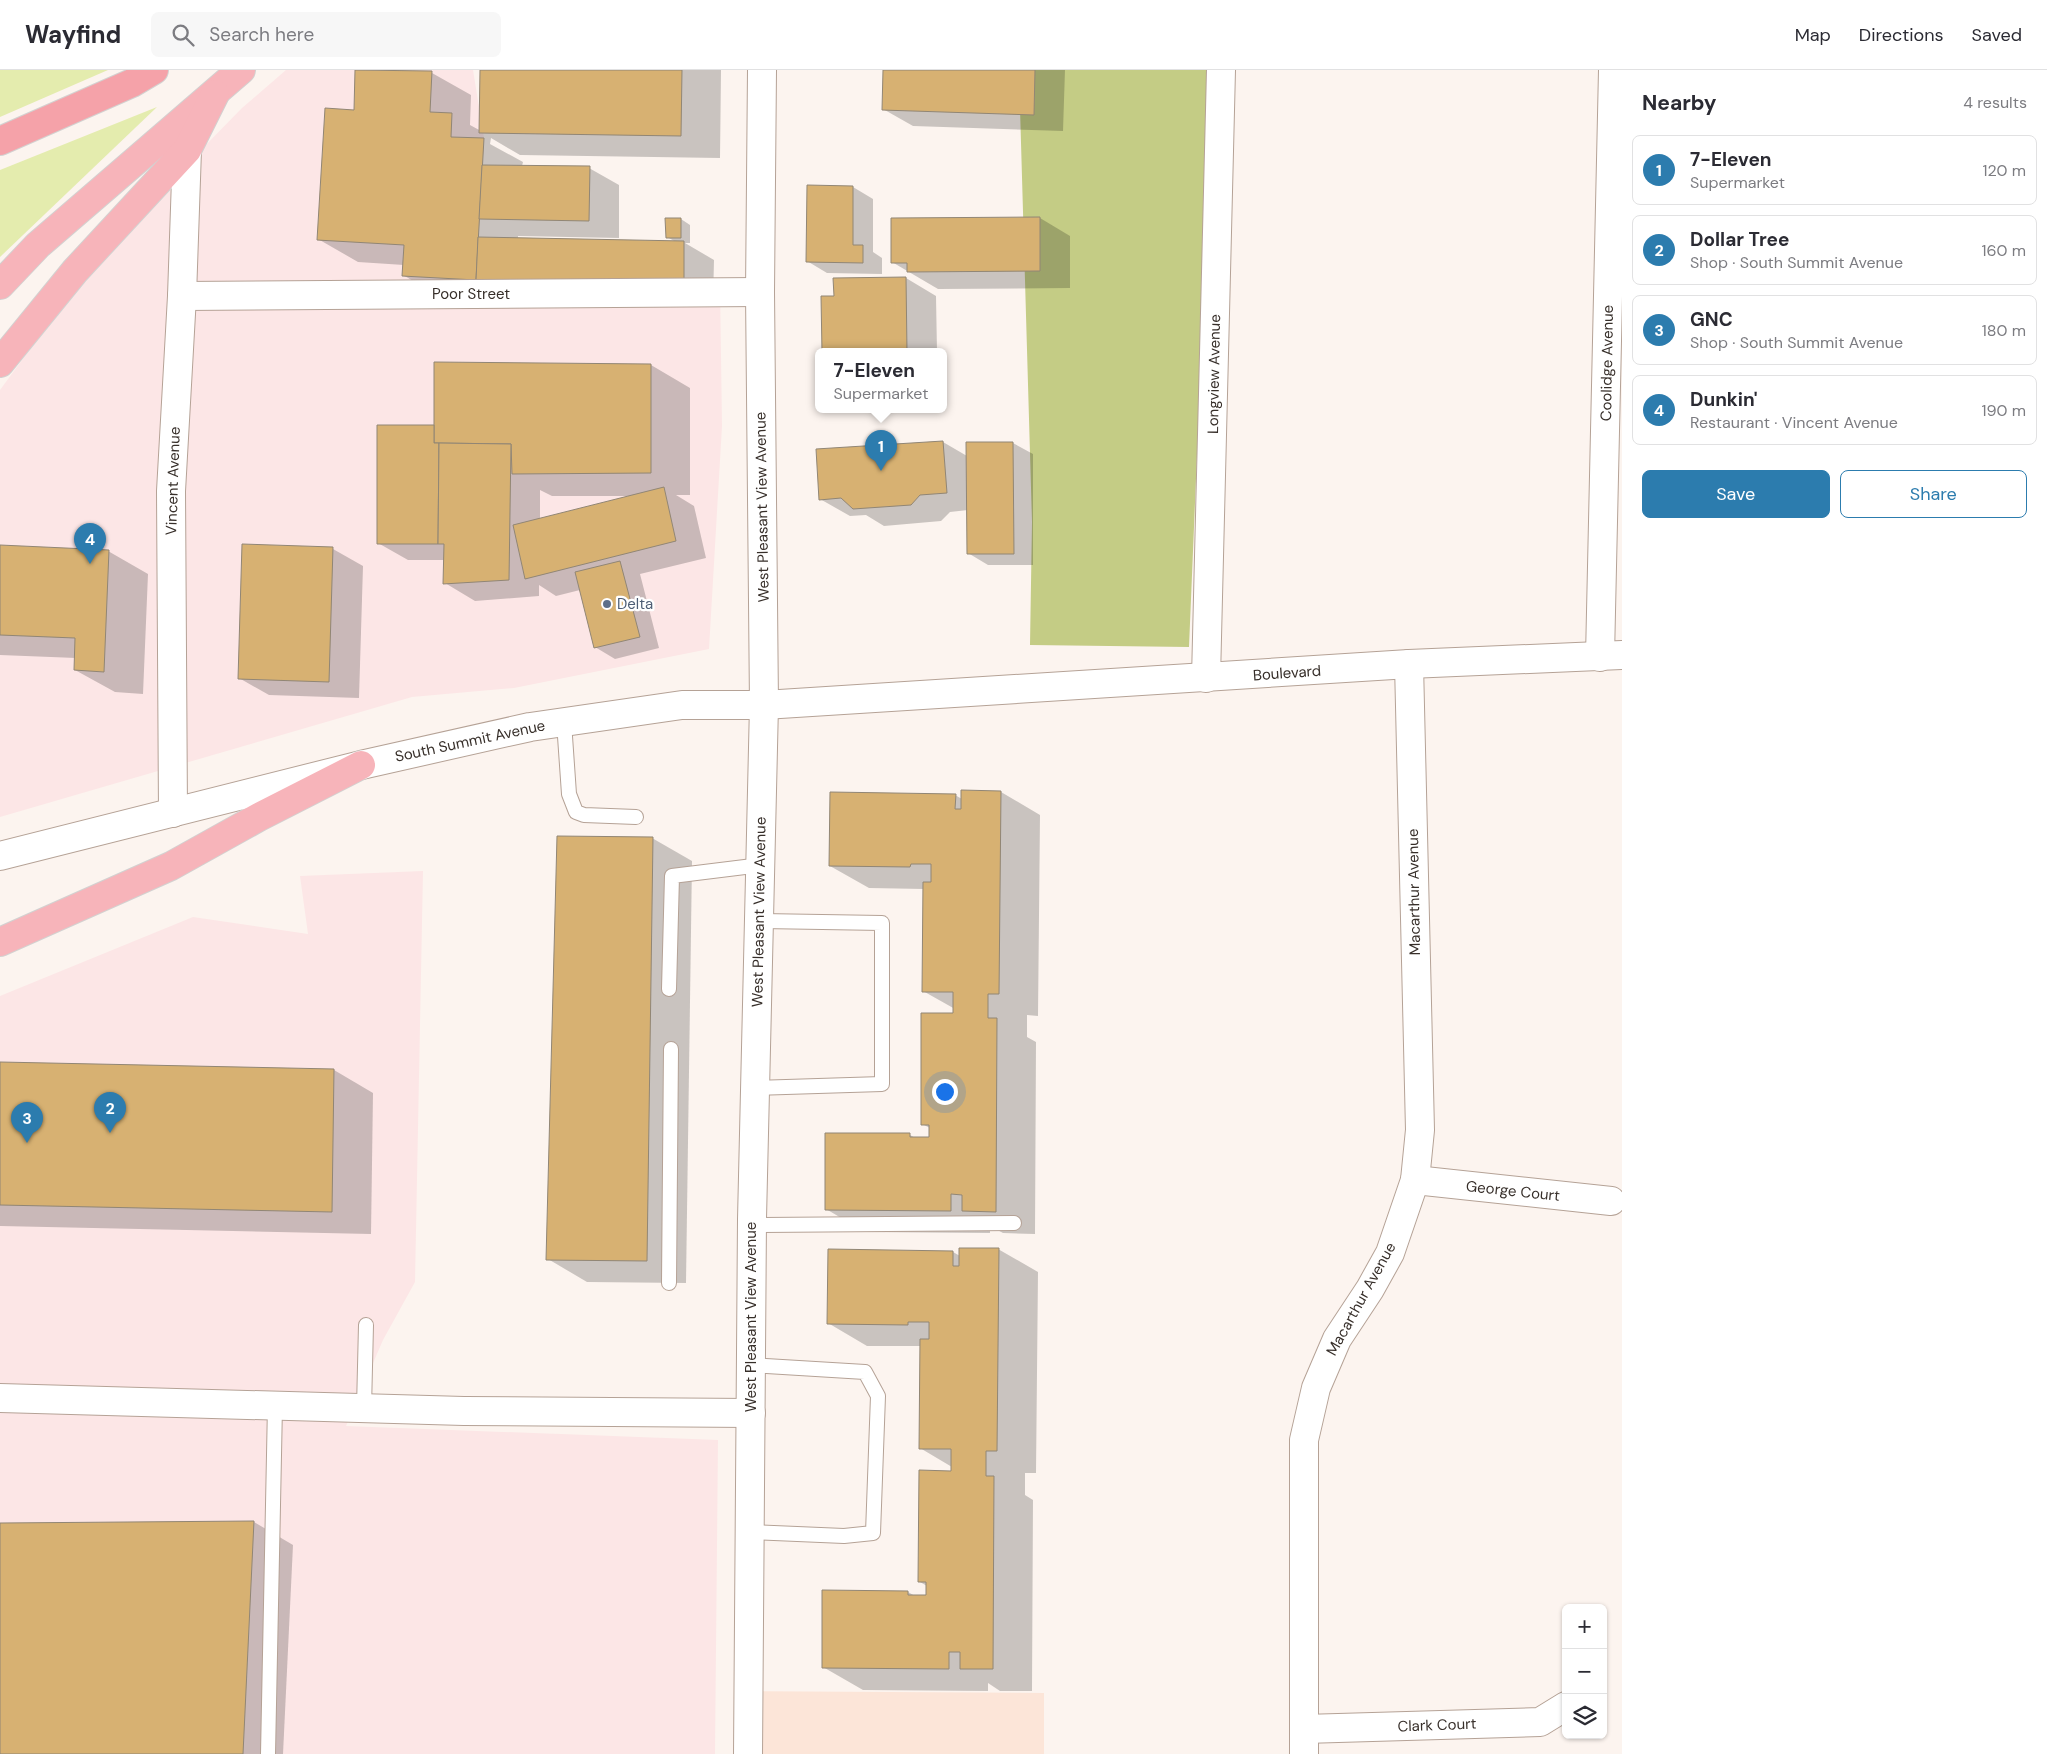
<!DOCTYPE html>
<meta charset="utf-8">
<style>
:root{--surface:#fff;--page:#f7f7f7;--text:#2b2b33;--muted:#7c7c81;--line:#e1e1e2;--accent:#2c7cae}
body{margin:0;font-family:"DM Sans",sans-serif;background:var(--page);color:var(--text)}
.controls{position:absolute;right:15px;bottom:15px;display:grid;overflow:hidden;border-radius:8px;box-shadow:0 1px 4px #0004}
.controls button{width:45px;height:45px;display:grid;place-items:center;padding:0;border:0;border-bottom:1px solid var(--line);background:var(--surface);color:var(--text);font:25px sans-serif}
.you{position:absolute;left:944px;top:1021px;width:18px;height:18px;margin:-12px;border:4px solid #fff;border-radius:50%;background:#1a73e8;box-shadow:0 0 0 8px #1a73e833}
.badge{display:grid;place-items:center;width:32px;height:32px;border-radius:50%;background:var(--accent);color:#fff;font-size:16px;font-weight:700}
.pin{position:absolute;translate:-50% -41px;filter:drop-shadow(0 1px 2px #0008)}
.pin::after{content:'';position:absolute;top:26px;width:18px;height:15px;background:inherit;clip-path:polygon(0 0,100% 0,50% 100%)}
.popup{position:absolute;left:815px;top:278px;width:132px;height:65px;box-sizing:border-box;display:grid;place-content:center;border-radius:8px;background:var(--surface);filter:drop-shadow(0 1px 4px #0005);font-size:16px;white-space:nowrap;color:var(--muted)}
.popup b{font-size:19px;color:var(--text)}
.popup::after{content:'';position:absolute;left:50%;top:100%;margin-left:-10px;border:10px solid transparent;border-top-color:var(--surface)}
.list{margin:0;padding:0;list-style:none}
h2{display:flex;justify-content:space-between;align-items:center;height:65px;margin:0;padding:0 20px;font-size:21px}
h2 small{font-size:16px;font-weight:400;color:var(--muted)}
.list li{display:grid;grid-template-columns:32px 1fr auto;gap:15px;align-items:center;box-sizing:border-box;height:70px;margin:0 10px 10px;padding:0 10px;border:1px solid var(--line);border-radius:8px}
.list b{display:block;font-size:19px;white-space:nowrap}
.list p{margin:0;font-size:16px;white-space:nowrap;color:var(--muted)}
.list em{font-size:16px;font-style:normal;color:var(--muted)}
.actions{display:flex;gap:10px;padding:15px 20px}
.actions a{flex:1;padding:11px 0;border:1px solid var(--accent);border-radius:8px;text-align:center;font-size:18px;color:var(--accent)}
.actions .main{background:var(--accent);color:#fff}
.icon{flex:none;width:28px;height:28px;fill:none;stroke:currentColor;stroke-width:2;stroke-linecap:round;stroke-linejoin:round}
.map{position:relative;flex:none;width:1622px;height:1684px;overflow:hidden}
header{display:flex;align-items:center;gap:30px;box-sizing:border-box;height:70px;padding:0 25px;background:var(--surface);border-bottom:1px solid var(--line)}
header strong{font-size:24px}
nav{display:flex;gap:28px;margin-inline-start:auto;font-size:18px}
.search{width:350px;height:45px;background:var(--page);display:flex;align-items:center;gap:12px;box-sizing:border-box;padding:0 18px;border-radius:8px;color:var(--muted);font-size:19px}
main{display:flex}
aside{flex:1;background:var(--surface)}
.map>svg:first-child{display:block}
</style>
<header>
<strong>Wayfind</strong>
<div class="search"><svg class="icon" aria-label="search" viewBox="0 0 24 24"><circle cx="10" cy="10" r="6"/><path d="M15 15l6 6"/></svg>Search here</div>
<nav><a>Map</a><a>Directions</a><a>Saved</a></nav>
</header>
<main>
<div class="map">
<svg width="1622" height="1684" viewBox="0 0 1622 1684">
<rect width="100%" height="100%" fill="#fcf4ef"/>
<!-- commercial -->
<g fill="#fce6e6">
<path d="M286,0H473L484,68L476,210L720,215L722,356L709,579L514,618L412,627L0,747V320L102,181L242,38Z"/>
<path d="M423,801L415,1212L383,1270L346,1356L718,1370L715,1684H0V926L193,847L308,864L300,806Z"/>
</g>
<!-- built -->
<path fill="#fce5d8" d="M739,1621L1044,1623V1684H752Z"/>
<!-- green -->
<g fill="#e4ecae">
<path d="M0,0H108L0,47Z"/>
<path d="M157,37L0,187V100Z"/>
</g>
<!-- forest -->
<path fill="#c4cc85" d="M1021,0H1213L1189,577L1030,575L1032,452L1020,38Z"/>
<!-- shadow -->
<g fill="#0003" fill-rule="evenodd">
<path d="M356,0L432,3L471,25L470,55L481,61V0H721L720,88L520,85L491,68L490,74L523,92L522,96L589,98L619,115V168L518,166V169L676,172L667,167L681,149L690,155V173H685L714,190L713,231L442,228L403,205L404,195L358,192L318,169L355,41Z"/>
<path d="M885,0H1065L1063,61L913,56L883,39Z"/>
<path d="M808,116L853,117L873,129V182L882,188V204L827,203L807,191Z"/>
<path d="M1040,148L1070,166V218L938,219L892,192Z"/>
<path d="M906,208L936,226L937,282H823L822,227H835L834,209Z"/>
<path d="M435,293L651,295L690,318V425H676L694,436L706,488L640,504L659,578L615,589L595,577L580,520L556,526L539,515V526L475,531L445,513V490H408L378,473L435,358ZM540,420L552,426H632L540,449Z"/>
<path d="M943,372L967,386L1013,373L1033,384V495H988L968,483V440L950,442L941,451L884,456L866,445L850,446L820,429Z"/>
<path d="M0,476L108,481L148,504L143,624L115,622L75,600L76,588L0,585Z"/>
<path d="M243,476L333,479L363,496L359,628L269,625L239,608Z"/>
<path d="M1001,722L1040,745L1038,946L1027,945V967L1036,972L1035,1164L1003,1163L990,1156V1163L865,1162L826,1139V1064L910,1065L917,1069H930V1058L922,1054L955,939L923,921L924,819L869,818L830,796L955,725L962,729Z"/>
<path d="M652,768L692,791L686,1213L587,1212L548,1189Z"/>
<path d="M0,993L334,1000L373,1023L371,1164L0,1156Z"/>
<path d="M998,1179L1038,1202L1036,1403H1025V1425L1033,1430L1032,1621H1000L988,1613V1621L863,1620L823,1597L908,1522L915,1526H927V1516L920,1512L952,1397L920,1378L921,1276H867L828,1253L953,1182L960,1186Z"/>
<path d="M254,1452L293,1475L283,1684H0V1454Z"/>
</g>
<!-- building -->
<g fill="#d7b172" stroke="#918675">
<path d="M355,0L432,1L430,42L452,43L451,67L484,68L476,210L402,206L404,175L317,170L325,38L354,40Z"/>
<path d="M480,0H682L681,66L479,63Z"/>
<path d="M883,0H1035L1034,45L882,40Z"/>
<path d="M482,95L590,96L589,151L479,149Z"/>
<path d="M807,115L853,116V175H863V193L806,192Z"/>
<path d="M1040,147V201L907,202V193H891V148Z"/>
<path d="M665,148H681V168H666Z"/>
<path d="M478,167L684,171V215L476,210Z"/>
<path d="M906,207L907,282H822L821,226H834L833,208Z"/>
<path d="M434,292L651,294V403L512,404L511,374L434,373Z"/>
<path d="M377,355H434V373H439L438,474H377Z"/>
<path d="M943,371L947,423L920,425L911,435L853,439L841,428L819,430L816,379Z"/>
<path d="M966,372H1013L1014,484H967Z"/>
<path d="M439,373L511,374L509,510L443,514L444,474H438Z"/>
<path d="M664,417L676,471L525,509L513,455Z"/>
<path d="M242,474L333,477L329,612L238,609Z"/>
<path d="M0,475L109,480L104,602L74,600L75,568L0,565Z"/>
<path d="M620,491L640,567L594,578L575,502Z"/>
<path d="M961,720L1001,721L999,924H988V948H997L996,1142L962,1141V1125L951,1124V1141L825,1140V1063H910V1067H929V1055H921V943H953V922H922L923,812H931V794H911L910,797L829,796L830,722L956,724L955,739H961Z"/>
<path d="M557,766L653,767L647,1191L546,1190Z"/>
<path d="M0,992L334,999L332,1142L0,1135Z"/>
<path d="M959,1178H999L997,1381H986V1406H994L993,1599H960V1582H949V1599L822,1598V1520L908,1521V1525H926V1512H918L919,1400L951,1401V1379H919L920,1269H929V1252H908V1255L827,1254L828,1179L953,1181V1196H959Z"/>
<path d="M254,1451L243,1684H0V1453Z"/>
</g>
<g fill="none" stroke-linecap="round" stroke-linejoin="round">
<defs>
<g id="service">
<path d="M564,652L569,724L576,742L584,745L636,747"/>
<path d="M669,919L672,806L761,795"/>
<path d="M755,1018L882,1014V853L759,851"/>
<path d="M752,1155L1014,1153"/>
<path d="M669,1213L671,979"/>
<path d="M364,1338L366,1255"/>
<path d="M749,1462L844,1466L873,1463L878,1326L865,1302L751,1295"/>
<path d="M268,1684L275,1335"/>
</g>
<g id="minor">
<path d="M182,226L760,222"/>
<path d="M1600,587L1613,0"/>
<path d="M1206,608L1221,0"/>
<path d="M173,743L171,421L182,226L187,80"/>
<path d="M1415,1110L1611,1131"/>
<path d="M0,1328L464,1341L751,1343"/>
<path d="M1304,1659L1540,1652L1566,1636"/>
<path d="M748,1684L752,1149L764,635L760,222L762,0"/>
<path d="M1304,1684V1370L1316,1318L1337,1269L1370,1219L1390,1183L1415,1110L1420,1060L1409,594"/>
</g>
<path id="tertiary" d="M0,786L361,695L530,657L682,635H764L1409,594L1622,585"/>
<g id="trunk">
<path d="M0,215L38,175L241,0"/>
<path d="M0,293L75,201L187,80L215,24"/>
<path d="M0,872L171,796L259,747L361,695"/>
</g>
<path id="motorway" d="M0,71L132,13L154,0"/>
</defs>
<!-- service casing -->
<use href="#service" stroke="#b5a296" stroke-width="16"/>
<!-- minor casing -->
<use href="#minor" stroke="#b5a296" stroke-width="30"/>
<!-- tertiary casing -->
<use href="#tertiary" stroke="#b5a296" stroke-width="30"/>
<!-- trunk casing -->
<use href="#trunk" stroke="#d3d1d0" stroke-width="30"/>
<!-- motorway casing -->
<use href="#motorway" stroke="#d3d1d0" stroke-width="30"/>
<!-- service -->
<use href="#service" stroke="#fff" stroke-width="14"/>
<!-- minor -->
<use href="#minor" stroke="#fff" stroke-width="28"/>
<!-- tertiary -->
<use href="#tertiary" stroke="#fff" stroke-width="28"/>
<!-- trunk -->
<use href="#trunk" stroke="#f7b4ba" stroke-width="28"/>
<!-- motorway -->
<use href="#motorway" stroke="#f5a2a9" stroke-width="28"/>
</g>
<!-- markers -->
<circle fill="#5c6f8a" stroke="#fff" stroke-width="2" cx="607" cy="534" r="5"/>
<g text-anchor="middle" dominant-baseline="central" stroke-width="4.5" stroke-linejoin="round" paint-order="stroke">
<!-- street labels -->
<g font-size="15" fill="#372f2a" stroke="#fff">
<text x="471" y="224">Poor Street</text>
<text transform="translate(1607 293) rotate(-89)">Coolidge Avenue</text>
<text transform="translate(1214 304) rotate(-89)">Longview Avenue</text>
<text transform="translate(173 411) rotate(-88)">Vincent Avenue</text>
<text transform="translate(762 437) rotate(-91)">West Pleasant View Avenue</text>
<text transform="translate(1287 603) rotate(-4)">Boulevard</text>
<text transform="translate(470 671) rotate(-12)">South Summit Avenue</text>
<text transform="translate(1414 822) rotate(-91)">Macarthur Avenue</text>
<text transform="translate(759 842) rotate(-89)">West Pleasant View Avenue</text>
<text transform="translate(1513 1121) rotate(6)">George Court</text>
<text transform="translate(1361 1229) rotate(-61)">Macarthur Avenue</text>
<text transform="translate(751 1247) rotate(-90)">West Pleasant View Avenue</text>
<text transform="translate(1437 1655) rotate(-2)">Clark Court</text>
</g>
<!-- service labels -->
<g font-size="15" fill="#4e5e75" stroke="#fff" text-anchor="start">
<text x="617" y="534">Delta</text>
</g>
</g>
</svg>
<div class="controls">
<button>+</button>
<button>−</button>
<button><svg class="icon" aria-label="layers" viewBox="0 0 24 24"><path d="M12 4l9 5-9 5-9-5zM3 14l9 5 9-5"/></svg></button>
</div>
<div class="you"></div>
<div class="pin badge" style="left:881px;top:401px">1</div>
<div class="popup"><b>7-Eleven</b>Supermarket</div>
<div class="pin badge" style="left:110px;top:1063px">2</div>
<div class="pin badge" style="left:27px;top:1073px">3</div>
<div class="pin badge" style="left:90px;top:494px">4</div>
</div>
<aside>
<h2>Nearby<small>4 results</small></h2>
<ul class="list">
<li><span class="badge">1</span><div><b>7-Eleven</b><p>Supermarket</p></div><em>120 m</em></li>
<li><span class="badge">2</span><div><b>Dollar Tree</b><p>Shop · South Summit Avenue</p></div><em>160 m</em></li>
<li><span class="badge">3</span><div><b>GNC</b><p>Shop · South Summit Avenue</p></div><em>180 m</em></li>
<li><span class="badge">4</span><div><b>Dunkin'</b><p>Restaurant · Vincent Avenue</p></div><em>190 m</em></li>
</ul>
<div class="actions"><a class="main">Save</a><a>Share</a></div>
</aside>
</main>
